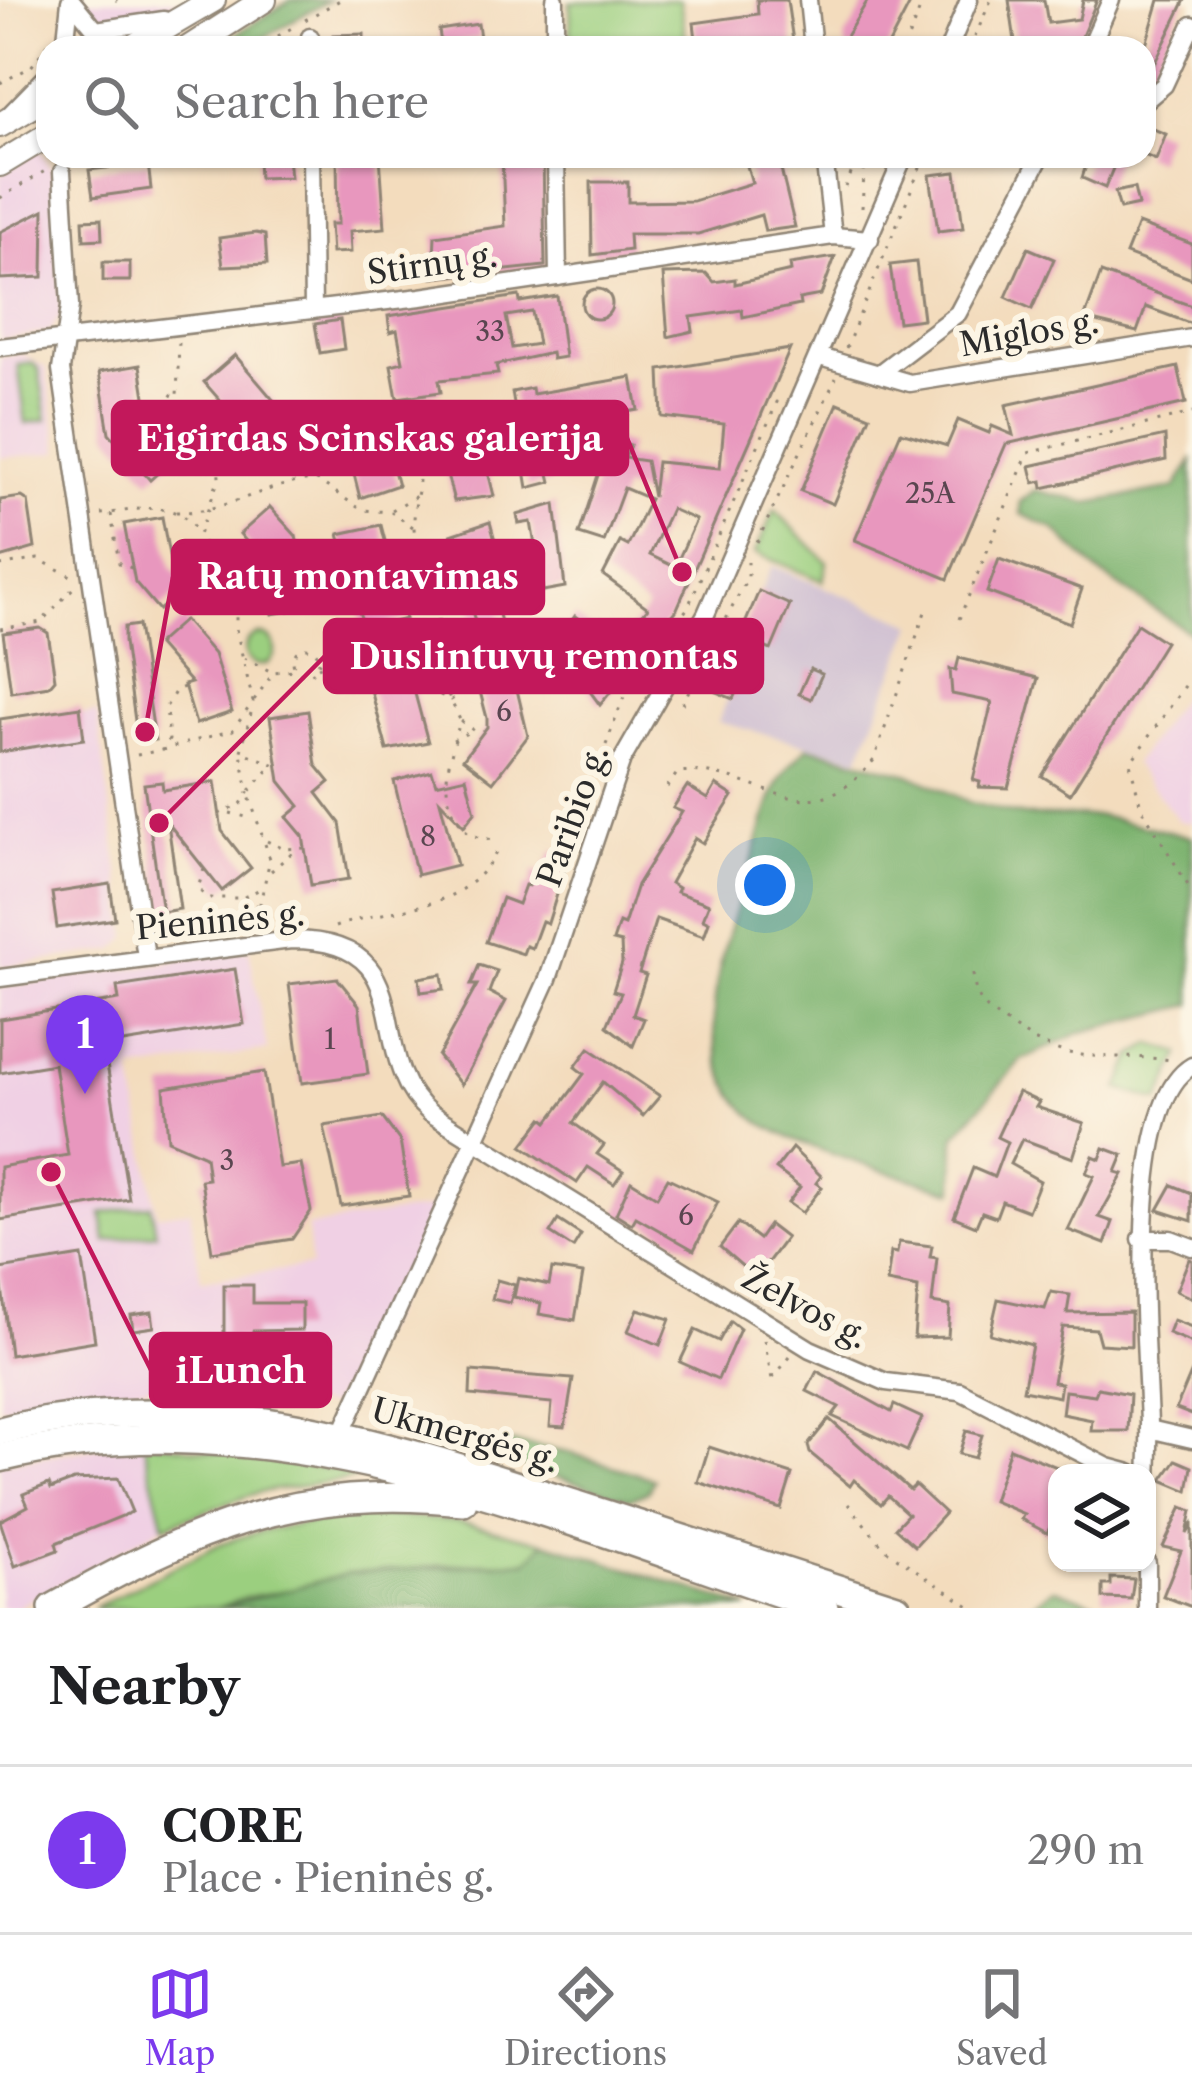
<!DOCTYPE html>
<meta charset="utf-8">
<style>
:root{--surface:#fff;--page:#f6f6f6;--text:#202124;--muted:#757577;--line:#e0e0e0;--accent:#7c3aed}
body{margin:0;font-family:"Libre Caslon Text",serif;background:var(--page);color:var(--text)}
.controls{position:absolute;right:36px;bottom:36px;display:grid;overflow:hidden;border-radius:24px;box-shadow:0 3px 9px #0004}
.controls button{width:108px;height:108px;display:grid;place-items:center;padding:0;border:0;border-bottom:3px solid var(--line);background:var(--surface);color:var(--text);font:60px sans-serif}
.you{position:absolute;left:765px;top:885px;width:42px;height:42px;margin:-30px;border:9px solid #fff;border-radius:50%;background:#1a73e8;box-shadow:0 0 0 18px #1a73e833}
.badge{display:grid;place-items:center;width:78px;height:78px;border-radius:50%;background:var(--accent);color:#fff;font-size:39px;font-weight:700}
.pin{position:absolute;translate:-50% -99px;filter:drop-shadow(0 3px 6px #0008)}
.pin::after{content:'';position:absolute;top:63px;width:42px;height:36px;background:inherit;clip-path:polygon(0 0,100% 0,50% 100%)}
.list{margin:0;padding:0;list-style:none}
h2{display:flex;justify-content:space-between;align-items:center;height:156px;margin:0;padding:0 48px;font-size:51px}
h2 small{font-size:39px;font-weight:400;color:var(--muted)}
.list li{display:grid;grid-template-columns:78px 1fr auto;gap:36px;align-items:center;box-sizing:border-box;height:168px;padding:0 48px;border-top:3px solid var(--line)}
.list b{display:block;font-size:45px;white-space:nowrap}
.list p{margin:0;font-size:39px;white-space:nowrap;color:var(--muted)}
.list em{font-size:39px;font-style:normal;color:var(--muted)}
.icon{flex:none;width:66px;height:66px;fill:none;stroke:currentColor;stroke-width:2;stroke-linecap:round;stroke-linejoin:round}
.map{position:relative;flex:none;width:1192px;height:1608px;overflow:hidden}
.search{position:absolute;background:var(--surface);box-shadow:0 3px 9px #0004;left:36px;right:36px;top:36px;height:132px;display:flex;align-items:center;gap:30px;box-sizing:border-box;padding:0 42px;border-radius:36px;color:var(--muted);font-size:45px}
.sheet{height:324px;background:var(--surface)}
nav{display:flex;justify-content:space-around;align-items:center;box-sizing:border-box;height:168px;border-top:3px solid var(--line);background:var(--surface);font-size:33px;color:var(--muted)}
nav a{display:grid;justify-items:center;gap:6px}
nav .on{color:var(--accent)}
.map>svg:first-child{display:block}
</style>
<div class="map">
<svg width="1192" height="1608" viewBox="0 0 1192 1608">
<rect width="100%" height="100%" fill="#fcf5e5"/>
<filter id="ink" filterUnits="userSpaceOnUse"><feTurbulence type="fractalNoise" baseFrequency=".00833" numOctaves="2"/><feDisplacementMap in="SourceGraphic" scale="24" xChannelSelector="R" yChannelSelector="G"/><feConvolveMatrix kernelMatrix="1 2 1 2 8 2 1 2 1" color-interpolation-filters="sRGB"/></filter>
<filter id="wash" filterUnits="userSpaceOnUse"><feTurbulence type="fractalNoise" baseFrequency=".004" numOctaves="4" result="noise"/><feDisplacementMap in="SourceGraphic" scale="48" xChannelSelector="R" yChannelSelector="G"/><feGaussianBlur stdDeviation="2.7" result="paint"/><feColorMatrix in="noise" values="0 0 0 0 0 0 0 0 0 0 0 0 0 0 0 0 0 1.4 0 .05"/><feComposite in="paint" operator="in"/></filter>
<g filter="url(#wash)">
<rect width="100%" height="100%" fill="#f3dcbd"/>
<!-- built -->
<g fill="#f0d0e4">
<path d="M79,0H179L145,19L93,22Z"/>
<path d="M40,150L52,170L61,315L49,332L0,340V175Z"/>
<path d="M22,354L46,368L59,452L0,458V358Z"/>
<path d="M1192,682V823L1179,821L1134,764Z"/>
<path d="M80,707L81,715L97,713L128,938L115,950L0,967V719Z"/>
<path d="M249,950L267,1050L132,1071L157,1215L190,1210L201,1281L311,1266L307,1227L434,1207L389,1317L330,1406L163,1384L0,1407V988Z"/>
<path d="M143,1441L164,1526L16,1608H0V1463Z"/>
</g>
<!-- industrial -->
<path fill="#cebed1" d="M772,566L914,624L859,758L718,722L728,698L716,692Z"/>
<!-- green -->
<g fill="#9bcf7f" stroke="#637d55" stroke-width="3">
<path d="M680,0L687,48H571L570,2Z"/>
<path d="M32,363L39,369L47,420L26,423L18,365Z"/>
<path d="M775,510L827,562L823,581L755,553Z"/>
<circle cx="260" cy="650" r="15"/>
<path d="M1151,1044L1181,1053L1159,1101L1119,1089L1132,1057Z"/>
<path d="M151,1205L156,1233L106,1241L102,1213Z"/>
<path d="M143,1441L355,1473L354,1479L259,1492L164,1526Z"/>
<path d="M364,1514L458,1521L545,1542L527,1561L440,1565L247,1597L218,1608H93L222,1543L261,1531Z"/>
</g>
<!-- forest -->
<g fill="#7cb26e" stroke="#546e4c" stroke-width="3">
<path d="M291,0H329L246,48H214Z"/>
<path d="M1192,461V634L1098,572L1054,529L1021,514L1020,502L1035,490L1088,503L1175,488Z"/>
<path d="M808,747L909,774L971,803L1024,816H1099L1192,837V1005L1082,1032L1021,1060L955,1136L954,1191C909,1178 779,1144 749,1113C682,1047 727,935 752,861C761,835 767,806 779,782C785,769 798,758 808,747Z"/>
<path d="M502,1441L570,1453L654,1479L648,1491L630,1499L490,1456Z"/>
<path d="M545,1542L749,1608H218L347,1574L527,1561Z"/>
<path d="M1053,1588L1109,1608H1029Z"/>
</g>
<g id="blocks">
<!-- building -->
<g fill="#e897be" fill-rule="evenodd">
<path d="M757,0H787L794,48H697L694,23L758,14Z"/>
<path d="M868,0H912L887,48H846L845,38Z"/>
<path d="M1009,0H1044L1048,23L1079,19L1083,0H1097L1077,48H1061L1060,42L1016,48Z"/>
<path d="M1159,0H1185L1144,85V51Z"/>
<path d="M478,24L480,38L441,44L439,30Z"/>
<path d="M364,34V48H333V35Z"/>
<path d="M1148,127L1166,134L1156,160L1144,155Z"/>
<path d="M280,156L288,157L290,177L259,178L258,159Z"/>
<path d="M337,156H380L385,228L350,231L351,252L332,253L330,224H338Z"/>
<path d="M502,156H543L545,266L433,278L435,236L505,226Z"/>
<path d="M1089,156H1118L1105,188L1082,178Z"/>
<path d="M778,157L795,227L765,231L761,215L698,234H629L630,250L592,255L591,182H628V202L693,201L752,183L747,166Z"/>
<path d="M148,163L151,189L93,197L89,170Z"/>
<path d="M956,172L963,228L938,231L930,175Z"/>
<path d="M1134,188L1138,205L1120,209L1115,192Z"/>
<path d="M44,210L43,277L0,279V232Z"/>
<path d="M101,219L102,239L84,240L83,220Z"/>
<path d="M1138,224L1192,244V279L1126,254Z"/>
<path d="M256,233L265,235L267,264L223,266L219,238Z"/>
<path d="M1028,248L1054,259L1032,309L1006,297Z"/>
<path d="M835,257L821,295L799,299L800,305L743,317L742,310L691,317L693,331L668,337L663,274L706,273L714,282L735,279V284L791,271L790,264Z"/>
<rect x="103" y="262" width="27" height="19"/>
<path d="M916,262L923,319L898,322L890,265Z"/>
<path d="M1101,273L1192,306V324L1146,307L1137,332L1084,319Z"/>
<circle cx="597" cy="304" r="15"/>
<path d="M519,296L520,302L557,296L565,357L552,359L551,353L514,361L496,365L498,374L439,380L441,392L397,398L391,365L403,362L397,330L390,332L388,316ZM532,312L538,344L512,348L506,316Z"/>
<path d="M340,320L344,349L320,353L315,324Z"/>
<path d="M790,349L676,611L600,705L555,644L575,616L614,648L648,608L603,575L620,542L628,546L650,499L624,488L604,542L579,534L610,438L630,445L625,458L646,461L653,497L657,462L720,468L724,424L662,417L660,370ZM671,509L696,520L675,567L650,555Z"/>
<path d="M235,355L275,402L285,464L245,470L237,420L204,382Z"/>
<path d="M140,365L148,416L180,453L150,480L109,433L99,372Z"/>
<path d="M1178,367L1186,403L1006,444L948,579L855,540L901,432L947,446L958,420L989,433L992,426L1013,435L1006,405Z"/>
<path d="M632,377L638,410L538,428L551,482L528,488L512,392L532,388L533,394Z"/>
<path d="M838,403L870,416L833,504L801,491Z"/>
<path d="M473,411L494,496L454,501L432,418Z"/>
<path d="M378,412L398,485L360,498L341,422Z"/>
<path d="M1165,436L1166,460L1043,488L1042,481L1034,483L1030,466Z"/>
<path d="M22,497L28,501L35,548L0,558V500Z"/>
<path d="M555,504L565,587L543,591L531,522L519,524L517,515Z"/>
<path d="M270,507L296,536L310,607L272,614L261,559L240,534Z"/>
<path d="M162,517L171,566L187,585L159,610L135,582L124,524Z"/>
<path d="M490,522L514,610L499,614L528,736L493,782L463,759L487,727V718L468,646L481,643L451,535Z"/>
<path d="M381,525L405,619L364,630L339,534Z"/>
<path d="M999,559L1082,589L1070,623L987,592Z"/>
<path d="M759,591L790,605L771,650L757,644L733,699L716,692Z"/>
<path d="M184,620L214,654L232,712L196,724L184,685L191,683L157,644Z"/>
<path d="M1137,624L1165,642L1070,794L1042,776Z"/>
<path d="M138,625L155,740L138,742L124,642V627Z"/>
<path d="M40,628L48,633L55,679L49,686L11,692L3,633Z"/>
<path d="M403,649L428,742L387,750L364,663Z"/>
<path d="M959,658L1038,678L1008,788L979,787L980,782L973,780L992,702L952,694L950,669L956,670Z"/>
<path d="M810,669L822,674L811,699L799,694Z"/>
<path d="M80,707L84,739L0,752V719Z"/>
<path d="M308,711L316,765L330,782L317,793L340,823L349,879L311,885L303,836L287,817L300,806L280,781L270,717Z"/>
<path d="M432,771L436,784L466,777L475,812L464,826L440,801L457,865L417,875L394,781Z"/>
<path d="M162,782L163,790L215,782L222,831L251,868L222,891L168,823L180,909L162,912L144,784Z"/>
<path d="M716,785L733,796L703,843L695,838L670,883L678,888L676,892L709,904L703,919L709,922L704,936L656,919L639,973L646,975L633,1015L644,1019L633,1046L607,1026L621,993L613,991L622,963L621,943L613,941L619,923L624,925L637,885L682,812L673,808L687,786L708,799Z"/>
<path d="M553,850L569,856L548,923L542,921L532,948L526,946L523,954L486,942L502,898L518,904L525,885L529,886L534,870L541,873Z"/>
<path d="M110,884L115,919L57,928L52,893Z"/>
<path d="M479,965L497,971L489,992L506,1001L461,1085L438,1056L477,985H471Z"/>
<path d="M235,969L244,1024L104,1046L129,1199L0,1220V1167L68,1155L54,1064L0,1073V1019L119,1000L117,987Z"/>
<path d="M442,974L444,989L421,992L419,978Z"/>
<path d="M337,978L359,1005L368,1074L302,1083L289,984Z"/>
<path d="M589,1048L660,1096L643,1116L603,1082L573,1123L604,1145L597,1154L623,1171L614,1184L588,1167L577,1183L522,1146L543,1118L548,1122L584,1074L575,1067Z"/>
<path d="M264,1072L279,1167L301,1164L311,1211L292,1239L212,1252L201,1180L208,1179L205,1156L168,1140L164,1088Z"/>
<path d="M1018,1092L1039,1102L1036,1107L1084,1123L1073,1158L1022,1139L1010,1164L1040,1181L1028,1211L1002,1201L996,1217L982,1212L976,1226L954,1217L973,1168L994,1177L1007,1142L997,1137Z"/>
<path d="M382,1117L400,1141L409,1196L341,1206L324,1126Z"/>
<path d="M792,1148L821,1176L816,1183L822,1187L802,1213L788,1203L800,1187L776,1169Z"/>
<path d="M1104,1148L1123,1155L1116,1172L1123,1174L1099,1217L1113,1222L1105,1244L1068,1230L1094,1176L1086,1173L1093,1156L1100,1159Z"/>
<path d="M668,1178L718,1202L694,1250L636,1217L632,1224L616,1214L631,1181L657,1197Z"/>
<path d="M1172,1185L1192,1193V1221L1158,1210Z"/>
<path d="M558,1220L581,1235L573,1248L550,1233Z"/>
<path d="M738,1223L759,1239L769,1225L786,1238L756,1278L720,1247Z"/>
<path d="M899,1242L932,1246L930,1257L937,1258L932,1303L950,1306L948,1337L914,1338L918,1288L887,1282L891,1252L897,1253Z"/>
<path d="M82,1256L95,1341L10,1355L0,1269Z"/>
<path d="M1189,1259L1192,1260V1298L1176,1291Z"/>
<path d="M552,1269L583,1274L575,1320L539,1314L541,1303L514,1297L518,1278L549,1285Z"/>
<path d="M497,1280L515,1285L510,1303L492,1299Z"/>
<path d="M224,1285H253V1303H302V1330L253,1331V1339L224,1340Z"/>
<path d="M1051,1292L1070,1295L1067,1313L1131,1312V1346L1100,1344L1096,1329L1063,1327L1053,1382L1061,1383L1059,1397L1023,1390L1032,1345L990,1334L998,1299L1045,1309Z"/>
<path d="M638,1309L670,1319L660,1345L628,1331Z"/>
<path d="M152,1312L154,1327L133,1330L131,1315Z"/>
<path d="M1173,1320L1192,1327V1343L1168,1333Z"/>
<path d="M730,1321L740,1329L718,1379L680,1362L695,1330L719,1341Z"/>
<path d="M471,1371L573,1379L565,1427L550,1426L552,1403L470,1395Z"/>
<path d="M817,1371L891,1412L894,1405L922,1418L907,1451L832,1416L839,1407L807,1391Z"/>
<path d="M1192,1371V1415L1176,1409Z"/>
<path d="M1098,1388L1130,1394L1128,1431H1091L1092,1420L1062,1414L1065,1391L1095,1395Z"/>
<path d="M829,1419L910,1490L915,1485L945,1513L915,1546L895,1528L908,1514L888,1496L881,1504L854,1480L850,1486L810,1453L808,1445Z"/>
<path d="M966,1431L982,1435L975,1458L959,1454Z"/>
<path d="M709,1447L792,1474L781,1509L698,1482Z"/>
<path d="M1010,1448L1057,1467V1514L1047,1533L1021,1519L1024,1514L993,1501Z"/>
<path d="M1176,1460L1192,1467L1188,1491L1162,1480Z"/>
<path d="M118,1478L132,1512L56,1543L58,1550L15,1566L0,1521L28,1506L23,1494L49,1484L51,1489L74,1480Z"/>
<path d="M1182,1507L1192,1511L1187,1534L1192,1525V1607L1163,1596L1181,1551L1163,1547Z"/>
<path d="M1111,1578L1134,1579L1131,1599L1103,1598V1585H1111Z"/>
</g>
</g>
</g>
<g filter="url(#ink)">
<use href="#blocks" fill-opacity="0" stroke="#8f8474" stroke-width="3"/>
<g fill="none" stroke-linecap="round" stroke-linejoin="round">
<defs>
<g id="minor">
<path d="M71,0L96,30L164,20"/>
<path d="M555,0V48"/>
<path d="M808,0L813,48"/>
<path d="M310,37V48"/>
<path d="M65,48L70,1"/>
<path d="M949,48L969,0"/>
<path d="M1090,48L1111,0"/>
<path d="M1144,102L1164,85L1192,25"/>
<path d="M11,113L48,75"/>
<path d="M311,156L313,310"/>
<path d="M556,156L558,277"/>
<path d="M824,156L833,236"/>
<path d="M62,172L70,306L61,370L146,957"/>
<path d="M0,347L421,297L833,236L870,239"/>
<path d="M820,357L910,383L1192,338"/>
<path d="M878,374L958,313L1041,156"/>
<path d="M0,978L291,940C428,940 360,1055 430,1113L810,1349L886,1382L960,1391L1108,1467L1130,1473"/>
<path d="M1141,1239H1171L1192,1247"/>
<path d="M1149,1429L1192,1439"/>
<path d="M340,1437L548,979L622,760L706,614L904,156"/>
<path d="M1147,1517C1147,1486 1150,1455 1149,1424C1147,1352 1123,1106 1192,1066"/>
<path d="M1147,1563V1608"/>
</g>
<g id="primary">
<path d="M131,48L213,0"/>
<path d="M189,48L264,0"/>
<path d="M0,125L48,97"/>
<path d="M0,164L48,135"/>
</g>
<g id="trunk">
<path d="M0,1431C199,1381 388,1444 577,1505C684,1539 791,1574 897,1608"/>
<path d="M0,1458C280,1390 562,1523 824,1608"/>
<path d="M53,1608C193,1529 299,1483 463,1501"/>
</g>
</defs>
<!-- minor casing -->
<use href="#minor" stroke="#8f8474" stroke-width="21"/>
<!-- primary casing -->
<use href="#primary" stroke="#8f8474" stroke-width="28"/>
<!-- trunk casing -->
<use href="#trunk" stroke="#8f8474" stroke-width="32"/>
<!-- path -->
<g stroke="#8f8474" stroke-width="3" stroke-dasharray="3 9" stroke-linecap="butt">
<path d="M116,0L117,1"/>
<path d="M305,20L340,0"/>
<path d="M257,48L297,25"/>
<path d="M904,48L924,0"/>
<path d="M970,48L991,0"/>
<path d="M0,83L31,67L48,44"/>
<path d="M845,187L859,156"/>
<path d="M0,198L45,171"/>
<path d="M862,208L865,156"/>
<path d="M846,348L925,156"/>
<path d="M157,416L176,389"/>
<path d="M149,422C179,405 204,429 235,413"/>
<path d="M404,427L408,444"/>
<path d="M212,446L228,418"/>
<path d="M307,468L309,478"/>
<path d="M423,473L443,453"/>
<path d="M392,510L420,494"/>
<path d="M176,512C228,513 266,482 317,480L362,510L391,512L413,527"/>
<path d="M101,514C134,511 175,497 196,530"/>
<path d="M111,514L119,563L136,570"/>
<path d="M757,542L836,378"/>
<path d="M0,566L38,559L75,578"/>
<path d="M218,567L237,572L263,568"/>
<path d="M430,572L444,583L465,587"/>
<path d="M406,578L421,558"/>
<path d="M395,580H415L432,589"/>
<path d="M237,599L253,572"/>
<path d="M439,608L458,590"/>
<path d="M959,619L1028,453L1192,413"/>
<path d="M0,629L41,622L77,584"/>
<path d="M416,631L440,620"/>
<circle cx="306" cy="661" r="13"/>
<path d="M438,649V673L460,720C450,764 432,794 470,835L492,840"/>
<path d="M244,658L272,672"/>
<path d="M318,667L373,643L415,632L438,648C441,595 416,569 414,527C413,490 429,484 408,446L387,443"/>
<path d="M1192,676L1130,763L1141,807L1192,892"/>
<path d="M443,683L462,687"/>
<path d="M429,690L451,700L478,683"/>
<path d="M414,693L429,690L438,675"/>
<path d="M254,700L274,672L294,670"/>
<path d="M682,704L748,577V562"/>
<path d="M251,713L241,751L278,766"/>
<path d="M461,721L481,736"/>
<path d="M453,740L471,731"/>
<path d="M606,745L629,683L687,609L781,393"/>
<path d="M162,750L233,730L253,702L236,629V601L199,535L219,478L218,458L177,397L179,341"/>
<path d="M137,755L162,750L169,740L166,707L176,690L184,687"/>
<path d="M667,787L678,772C757,764 804,844 874,760L926,609"/>
<path d="M230,813L250,818"/>
<path d="M219,814L241,804L248,793L241,752"/>
<path d="M267,841L284,849L305,848"/>
<path d="M204,869L198,888L206,898H243L258,906"/>
<path d="M271,871L295,850"/>
<path d="M244,897L262,888"/>
<path d="M335,927C397,903 463,916 498,849"/>
<path d="M260,929L259,908L270,859L248,793L271,767"/>
<path d="M973,974C975,998 982,1006 1001,1019C1071,1070 1093,1051 1171,1060"/>
<path d="M764,1340L772,1379"/>
<path d="M773,1378L790,1357"/>
<path d="M848,1504L885,1549L972,1608"/>
</g>
<!-- minor -->
<use href="#minor" stroke="#fff" stroke-width="16"/>
<!-- primary -->
<use href="#primary" stroke="#fff" stroke-width="24"/>
<!-- trunk -->
<use href="#trunk" stroke="#fff" stroke-width="27"/>
</g>
</g>
<g text-anchor="middle" dominant-baseline="central" stroke-width="12" stroke-linejoin="round" paint-order="stroke">
<!-- number labels -->
<g font-size="27" fill="#5a4650">
<text x="490" y="331">33</text>
<text x="930" y="493">25A</text>
<text x="504" y="711">6</text>
<text x="428" y="836">8</text>
<text x="330" y="1039">1</text>
<text x="227" y="1160">3</text>
<text x="686" y="1215">6</text>
</g>
<!-- street labels -->
<g font-size="33" fill="#2b2b2b" stroke="#fcf5e5">
<text transform="translate(432 264) rotate(-8)">Stirnų g.</text>
<text transform="translate(1029 333) rotate(-10)">Miglos g.</text>
<text transform="translate(573 816) rotate(-70)">Paribio g.</text>
<text transform="translate(220 921) rotate(-5)">Pieninės g.</text>
<text transform="translate(805 1307) rotate(28)">Želvos g.</text>
<text transform="translate(465 1435) rotate(16)">Ukmergės g.</text>
</g>
</g>
<!-- callouts -->
<path fill="none" stroke="#c2185b" stroke-width="4.5" d="M682 572L627 438M145 732L173 577M159 823L325 656M51 1172L151 1370"/>
<g fill="#c2185b" stroke="#fcf5e5" stroke-width="4.5">
<circle cx="682" cy="572" r="12"/>
<circle cx="145" cy="732" r="12"/>
<circle cx="159" cy="823" r="12"/>
<circle cx="51" cy="1172" r="12"/>
</g>
<g fill="#c2185b" stroke="#c2185b" stroke-width="4.5">
<rect x="113" y="402" width="514" height="72" rx="12"/>
<rect x="173" y="541" width="370" height="72" rx="12"/>
<rect x="325" y="620" width="437" height="72" rx="12"/>
<rect x="151" y="1334" width="179" height="72" rx="12"/>
</g>
<g font-size="36" text-anchor="middle" font-weight="bold" fill="#fff">
<text x="370" y="451">Eigirdas Scinskas galerija</text>
<text x="358" y="589">Ratų montavimas</text>
<text x="544" y="669">Duslintuvų remontas</text>
<text x="241" y="1383">iLunch</text>
</g>
</svg>
<div class="controls">
<button><svg class="icon" aria-label="layers" viewBox="0 0 24 24"><path d="M12 4l9 5-9 5-9-5zM3 14l9 5 9-5"/></svg></button>
</div>
<div class="you"></div>
<div class="pin badge" style="left:85px;top:1094px">1</div>
<div class="search"><svg class="icon" aria-label="search" viewBox="0 0 24 24"><circle cx="10" cy="10" r="6"/><path d="M15 15l6 6"/></svg>Search here</div>
</div>
<section class="sheet">
<h2>Nearby<small></small></h2>
<ul class="list">
<li><span class="badge">1</span><div><b>CORE</b><p>Place · Pieninės g.</p></div><em>290 m</em></li>
</ul>
</section>
<nav>
<a class="on"><svg class="icon" aria-label="map" viewBox="0 0 24 24"><path d="M3 6l6-2 6 2 6-2v14l-6 2-6-2-6 2zM9 4v14M15 6v14"/></svg>Map</a>
<a><svg class="icon" aria-label="directions" viewBox="0 0 24 24"><path d="M12 3l9 9-9 9-9-9zM9 14v-3h6M13 9l2 2-2 2"/></svg>Directions</a>
<a><svg class="icon" aria-label="saved" viewBox="0 0 24 24"><path d="M7 4h10v16l-5-4-5 4z"/></svg>Saved</a>
</nav>
